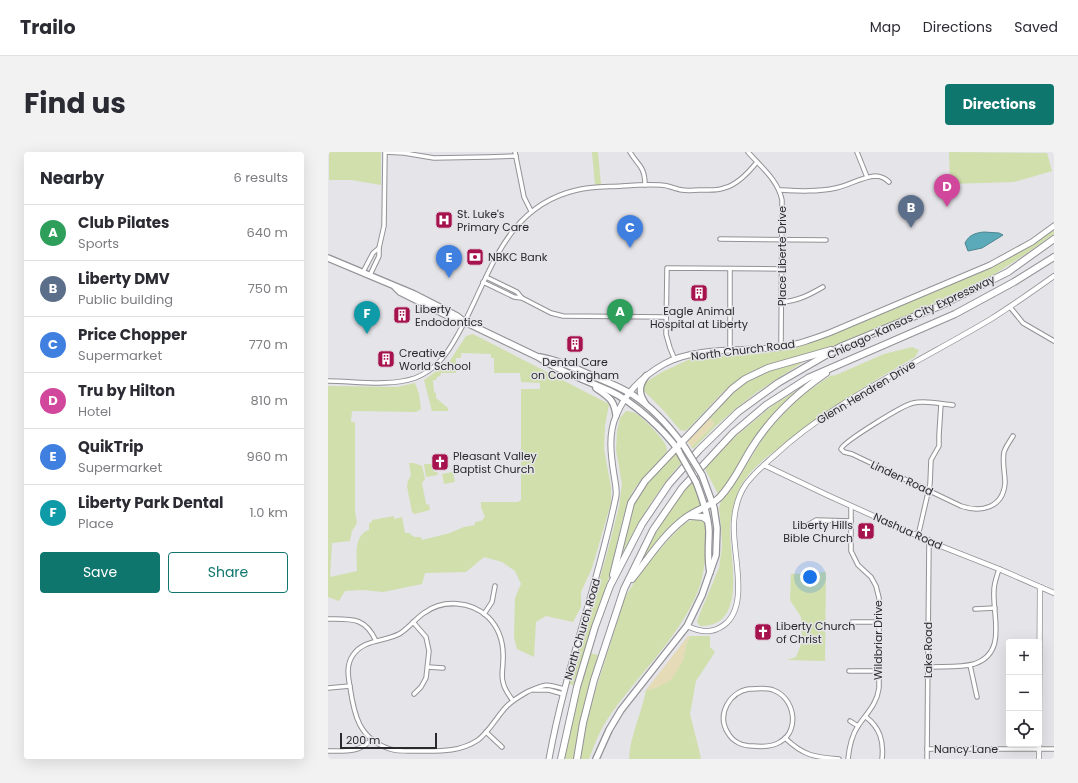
<!DOCTYPE html>
<meta charset="utf-8">
<style>
:root{--surface:#fff;--page:#f2f2f3;--text:#2b2b33;--muted:#7c7c81;--line:#e1e1e2;--accent:#0f766e}
body{margin:0;font-family:Poppins,sans-serif;background:var(--page);color:var(--text)}
.controls{position:absolute;right:12px;bottom:12px;display:grid;overflow:hidden;border-radius:4px;box-shadow:0 4px 16px #0002}
.controls button{width:36px;height:36px;display:grid;place-items:center;padding:0;border:0;border-bottom:1px solid var(--line);background:var(--surface);color:var(--text);font:20px sans-serif}
.scale{position:absolute;left:12px;bottom:10px;width:97px;box-sizing:border-box;padding-left:4px;border:2px solid #2a2a2c;border-top:0;font-size:11px;line-height:14px;white-space:nowrap;color:#2a2a2c;-webkit-text-stroke:3px #e4e4e9;paint-order:stroke}
.you{position:absolute;left:482px;top:425px;width:14px;height:14px;margin:-10px;border:3px solid #fff;border-radius:50%;background:#1a73e8;box-shadow:0 0 0 6px #1a73e833}
.badge{display:grid;place-items:center;width:26px;height:26px;border-radius:50%;background:var(--accent);color:#fff;font-size:13px;font-weight:700}
.pin{position:absolute;translate:-50% -33px;filter:drop-shadow(0 1px 2px #0008)}
.pin::after{content:'';position:absolute;top:21px;width:14px;height:12px;background:inherit;clip-path:polygon(0 0,100% 0,50% 100%)}
.list{margin:0;padding:0;list-style:none}
h2{display:flex;justify-content:space-between;align-items:center;height:52px;margin:0;padding:0 16px;font-size:17px}
h2 small{font-size:13px;font-weight:400;color:var(--muted)}
.list li{display:grid;grid-template-columns:26px 1fr auto;gap:12px;align-items:center;box-sizing:border-box;height:56px;padding:0 16px;border-top:1px solid var(--line)}
.list b{display:block;font-size:15px;white-space:nowrap}
.list p{margin:0;font-size:13px;white-space:nowrap;color:var(--muted)}
.list em{font-size:13px;font-style:normal;color:var(--muted)}
.actions{display:flex;gap:8px;padding:12px 16px}
.actions a{flex:1;padding:9px 0;border:1px solid var(--accent);border-radius:4px;text-align:center;font-size:14px;color:var(--accent)}
.actions .main{background:var(--accent);color:#fff}
.icon{flex:none;width:22px;height:22px;fill:none;stroke:currentColor;stroke-width:2;stroke-linecap:round;stroke-linejoin:round}
.map{position:relative;flex:none;width:726px;height:607px;overflow:hidden;border-radius:4px}
header{display:flex;align-items:center;gap:24px;box-sizing:border-box;height:56px;padding:0 20px;background:var(--surface);border-bottom:1px solid var(--line)}
header strong{font-size:19px}
nav{display:flex;gap:22px;margin-inline-start:auto;font-size:14px}
.intro{display:flex;align-items:center;justify-content:space-between;box-sizing:border-box;height:96px;padding:0 24px}
h1{margin:0;font-size:28px}
.button{padding:10px 18px;border-radius:4px;background:var(--accent);color:#fff;font-size:14px;font-weight:700}
main{display:flex;gap:24px;padding:0 24px}
aside{flex:1;background:var(--surface);border-radius:4px;box-shadow:0 4px 16px #0002}
.map>svg:first-child{display:block}
</style>
<header>
<strong>Trailo</strong>
<nav><a>Map</a><a>Directions</a><a>Saved</a></nav>
</header>
<div class="intro"><h1>Find us</h1><a class="button">Directions</a></div>
<main>
<aside>
<h2>Nearby<small>6 results</small></h2>
<ul class="list">
<li><span class="badge" style="background:#2e9e5b">A</span><div><b>Club Pilates</b><p>Sports</p></div><em>640 m</em></li>
<li><span class="badge" style="background:#5c6f8a">B</span><div><b>Liberty DMV</b><p>Public building</p></div><em>750 m</em></li>
<li><span class="badge" style="background:#3f7fe0">C</span><div><b>Price Chopper</b><p>Supermarket</p></div><em>770 m</em></li>
<li><span class="badge" style="background:#d1479c">D</span><div><b>Tru by Hilton</b><p>Hotel</p></div><em>810 m</em></li>
<li><span class="badge" style="background:#3f7fe0">E</span><div><b>QuikTrip</b><p>Supermarket</p></div><em>960 m</em></li>
<li><span class="badge" style="background:#0f9aa8">F</span><div><b>Liberty Park Dental</b><p>Place</p></div><em>1.0 km</em></li>
</ul>
<div class="actions"><a class="main">Save</a><a>Share</a></div>
</aside>
<div class="map">
<svg width="726" height="607" viewBox="0 0 726 607">
<rect width="100%" height="100%" fill="#e4e4e9"/>
<!-- green -->
<g fill="#d0dfac">
<path d="M1,0H53V33L23,28H1Z"/>
<path d="M264,0H270L273,33H267Z"/>
<path d="M621,0L719,1L724,19L686,30L622,32Z"/>
<path d="M726,78V82L698,102L665,123L606,153L504,195L466,207L414,227L395,240L361,276L357,279L352,278L336,259L314,237L316,232L321,228L336,219L360,208L373,205L430,202L464,197L493,187L653,120L693,99Z"/>
<path d="M145,182L281,252L277,274L276,297L283,335V351L264,416L253,440V455L245,470L218,464L208,470L206,505L189,497L186,485L187,446L193,432L187,419L174,410L156,405L138,420L97,421L94,432L55,440L35,438L17,439L11,449L0,445V234L69,235L87,231L91,242L93,257L88,260L24,259L23,270H27V359L29,371L24,379L22,389L4,391L2,425L29,419C29,405 25,383 41,378V371L44,370V368L66,364V367L74,365L77,381H82C85,386 88,385 93,385L94,388L122,381L136,375L147,373V370L153,369L157,365L153,355V350H190L193,348V237H212V231L193,230L192,221H166V206H163V202L133,201V206H128V221H113L112,224L109,225L108,228H105L106,240L108,241V246L120,256V259H104L96,228L121,210L138,184Z"/>
<path d="M584,195L591,198L587,205C565,218 543,230 522,245C505,256 489,268 473,280C451,297 421,313 410,340C405,353 402,365 402,378C402,408 420,475 372,474L369,470L370,466L391,416L394,394L393,374L391,356L393,349L408,330L440,278L470,246L502,224L508,223L556,202Z"/>
<path d="M480,207L429,240L406,258L388,274L365,297L363,295L386,272L382,266L409,236L428,223Z"/>
<path d="M483,229L443,265L427,286L396,337L390,342L376,315L409,283L444,254Z"/>
<path d="M298,259C302,259 304,260 307,261C314,265 339,289 339,297C340,306 309,329 304,341C292,366 288,402 280,429C269,464 257,498 245,533L240,532L278,405L291,355L294,332L288,298L289,279L292,266Z"/>
<path d="M348,302L354,310C330,337 311,368 295,400C296,383 300,363 307,348C317,331 332,316 346,303Z"/>
<path d="M81,311H86L94,314L97,327L94,331L98,352L100,353L101,352L102,358L86,362L84,360L79,334L80,329L83,323Z"/>
<path d="M96,312H105L106,320H109L110,323L98,325Z"/>
<path d="M125,320L127,330L116,332L114,322Z"/>
<path d="M365,331L373,354L345,371L333,384L312,411C325,383 342,356 362,332Z"/>
<path d="M366,367L376,370C380,378 378,388 378,397C377,411 375,426 370,439C350,488 308,524 279,568C271,580 266,594 261,607H252L261,559L297,445L312,421L339,389L357,371Z"/>
<path d="M498,420L497,509L459,508L468,505L474,490L473,465L462,448L463,422Z"/>
<path d="M362,484H382V495L387,500L368,529L362,562L373,606L372,607H301C302,583 314,561 318,538L328,536L355,509L358,493Z"/>
<path d="M262,501L270,503L255,558L246,607H236L252,535Z"/>
</g>
<!-- sand -->
<g fill="#e5dbb6">
<path d="M382,266L386,272L363,295L359,288Z"/>
<path d="M360,484H362L358,493L355,509L343,528L328,536L318,538Z"/>
</g>
<!-- water -->
<path fill="#5aaab9" stroke="#4c848f" d="M656,80L671,81L675,83L654,96L640,99L637,91C641,83 647,81 656,80Z"/>
<g fill="none" stroke-linecap="round" stroke-linejoin="round">
<defs>
<g id="minor">
<path d="M57,0L76,1L106,6L160,5L188,4"/>
<path d="M187,0L196,45L203,59"/>
<path d="M302,0C310,14 317,14 317,33"/>
<path d="M420,0C433,15 450,28 454,48L453,195"/>
<path d="M529,0L539,25"/>
<path d="M452,38C471,39 489,40 508,36C521,33 534,25 547,24C552,24 557,26 561,30"/>
<path d="M392,87L498,88"/>
<path d="M35,120L45,101L51,96"/>
<path d="M42,123L51,104V96L56,74L57,0"/>
<path d="M158,125L189,140L194,146"/>
<path d="M155,130L186,145L194,146L223,161L235,164L338,165"/>
<path d="M453,150C470,149 481,143 495,135"/>
<path d="M682,155L695,171L726,189"/>
<path d="M402,199V117"/>
<path d="M347,208L342,196L338,182L339,116L454,117"/>
<path d="M0,229C27,229 61,235 87,226C108,218 119,202 129,184C162,127 174,55 249,38C264,34 279,35 294,34C307,33 320,32 333,33C340,33 347,37 354,38C360,39 366,38 372,38C380,38 389,39 396,36C409,33 421,20 429,10"/>
<path d="M625,253C613,252 598,248 585,251C575,253 515,290 513,297L516,300L524,302L633,354C653,361 675,356 677,331C677,321 674,310 676,300C678,294 682,289 685,284"/>
<path d="M478,374L488,368L523,369"/>
<path d="M590,384L602,332L603,308L611,294V283L613,252"/>
<path d="M647,457L667,456"/>
<path d="M156,462L164,450L167,434"/>
<path d="M0,467C24,467 37,465 48,489"/>
<path d="M85,470L98,485L101,499L98,526L93,535L86,542"/>
<path d="M524,470H551"/>
<path d="M642,513L649,545"/>
<path d="M100,515L115,516"/>
<path d="M599,515C614,514 632,516 646,512C680,501 664,463 666,438C666,431 669,424 671,417"/>
<path d="M521,519H551"/>
<path d="M0,536L22,534"/>
<path d="M421,537C429,537 438,535 445,538C466,545 473,578 452,590C444,595 435,595 425,594C415,594 405,590 400,581C388,562 402,540 421,537Z"/>
<path d="M206,538H221L235,542"/>
<path d="M185,549C181,543 176,537 175,530C173,524 175,516 175,509C176,493 172,477 160,465C143,449 115,447 96,461C87,467 80,477 71,482C56,490 36,487 25,503C18,513 20,524 22,535C26,563 31,587 62,597C71,600 82,599 92,599C112,599 132,600 150,588C162,579 169,564 179,554C185,548 192,544 199,540C217,532 217,531 236,537"/>
<path d="M538,565C552,576 556,589 554,607"/>
<path d="M522,569L530,574"/>
<path d="M158,580L174,595"/>
<path d="M457,586C476,604 486,605 511,607"/>
<path d="M599,597H726"/>
<path d="M0,599C17,599 32,601 44,587"/>
<path d="M520,607C521,597 524,583 530,574C539,561 549,552 551,536V446L548,434L543,425L530,413L523,399V354"/>
<path d="M599,607L601,388"/>
</g>
<g id="tertiary">
<path d="M436,313L499,343L610,393L671,417L726,441"/>
<path d="M359,474C372,480 384,482 396,473C423,453 403,398 406,369C407,356 411,342 418,332C426,321 436,313 446,304C488,265 537,238 587,210C612,196 638,182 663,167C685,153 705,139 726,124"/>
<path d="M711,570L712,435"/>
<path d="M711,607V592"/>
</g>
<path id="secondary" d="M221,607C237,518 270,433 288,344C289,337 287,330 286,323C283,304 280,282 288,264C297,241 315,224 336,212C369,194 416,200 452,195C469,193 485,187 501,181L662,113L704,90L726,74"/>
<g id="primary">
<path d="M0,106L86,142L129,164L134,168"/>
<path d="M67,135L72,140L126,167L137,170L210,205C232,220 258,228 282,239C306,250 336,278 351,299"/>
<path d="M212,205C228,208 243,214 258,221C274,228 291,234 305,243C325,256 341,274 355,293"/>
<path d="M268,236C280,245 286,247 288,263"/>
<path d="M317,251C310,241 311,233 318,224"/>
<path d="M368,330C374,345 380,362 381,379C381,392 379,406 382,420"/>
<path d="M268,607L281,578L293,558L359,474L374,443L382,420L388,403L389,376L386,356L374,323"/>
</g>
<g id="motorway">
<path d="M363,364L375,365L379,368"/>
<path d="M285,423L303,351L317,329L404,237L417,227L440,216L503,198"/>
<path d="M304,427C320,407 335,383 356,367C367,358 382,355 392,345C406,330 414,311 425,294C444,264 469,241 498,221"/>
<path d="M233,607L249,535L267,475L282,434L314,372L341,332L371,298L410,260L450,231L512,195L614,153L680,120L726,87"/>
<path d="M249,607L255,571L266,528L296,437L325,378L354,336L405,281L438,253L480,226L627,162L686,130L726,105"/>
</g>
</defs>
<!-- minor casing -->
<use href="#minor" stroke="#929297" stroke-width="5.5"/>
<!-- tertiary casing -->
<use href="#tertiary" stroke="#929297" stroke-width="6"/>
<!-- secondary casing -->
<use href="#secondary" stroke="#929297" stroke-width="7"/>
<!-- primary casing -->
<use href="#primary" stroke="#929297" stroke-width="8"/>
<!-- motorway casing -->
<use href="#motorway" stroke="#929297" stroke-width="8"/>
<!-- minor -->
<use href="#minor" stroke="#fff" stroke-width="3.5"/>
<!-- tertiary -->
<use href="#tertiary" stroke="#fff" stroke-width="4.5"/>
<!-- secondary -->
<use href="#secondary" stroke="#fff" stroke-width="5"/>
<!-- primary -->
<use href="#primary" stroke="#fff" stroke-width="5.5"/>
<!-- motorway -->
<use href="#motorway" stroke="#fff" stroke-width="6"/>
<defs>
<g id="primary-bridge">
<path d="M356,294L374,323"/>
<path d="M351,300L368,330"/>
</g>
</defs>
<!-- primary-bridge casing -->
<use href="#primary-bridge" stroke="#929297" stroke-width="8" stroke-linecap="butt"/>
<!-- primary-bridge -->
<use href="#primary-bridge" stroke="#fff" stroke-width="5.5"/>
</g>
<!-- icons -->
<defs>
<symbol id="hospital-square" viewBox="-11 -11 22 22"><rect x="-9" y="-9" width="18" height="18" rx="4" fill="#a6124d" stroke="#e4e4e9"/><path d="M-5-5h3v3.5h4V-5h3V5h-3V1.5h-4V5h-3Z" fill="#fff"/></symbol>
<symbol id="bank-square" viewBox="-11 -11 22 22"><rect x="-9" y="-9" width="18" height="18" rx="4" fill="#a6124d" stroke="#e4e4e9"/><path d="M-6-4H6V4H-6ZM0-2.3a2.3 2.3 0 1 0 0 4.6a2.3 2.3 0 1 0 0-4.6Z" fill="#fff"/></symbol>
<symbol id="building-square" viewBox="-11 -11 22 22"><rect x="-9" y="-9" width="18" height="18" rx="4" fill="#a6124d" stroke="#e4e4e9"/><path d="M-4-6H4V6H1V3H-1V6H-4ZM-2.5-4.3h1.7v1.8h-1.7ZM.8-4.3h1.7v1.8H.8ZM-2.5-1h1.7V.8h-1.7ZM.8-1h1.7V.8H.8Z" fill="#fff"/></symbol>
<symbol id="church-square" viewBox="-11 -11 22 22"><rect x="-9" y="-9" width="18" height="18" rx="4" fill="#a6124d" stroke="#e4e4e9"/><path d="M-1.2-6h2.4v3.5h3.3v2.4h-3.3V6h-2.4V-.1h-3.3v-2.4h3.3Z" fill="#fff"/></symbol>
</defs>
<g fill-rule="evenodd">
<use href="#hospital-square" x="106" y="58" width="20" height="20"/>
<use href="#bank-square" x="137" y="95" width="20" height="20"/>
<use href="#building-square" x="361" y="131" width="20" height="20"/>
<use href="#building-square" x="64" y="153" width="20" height="20"/>
<use href="#building-square" x="237" y="182" width="20" height="20"/>
<use href="#building-square" x="48" y="197" width="20" height="20"/>
<use href="#church-square" x="102" y="300" width="20" height="20"/>
<use href="#church-square" x="528" y="369" width="20" height="20"/>
<use href="#church-square" x="425" y="470" width="20" height="20"/>
</g>
<g text-anchor="middle" dominant-baseline="central" stroke-width="3" stroke-linejoin="round" paint-order="stroke">
<!-- poi labels -->
<g font-size="11" fill="#2a2a2c" stroke="#e4e4e9" text-anchor="start">
<text x="129" y="62">St. Luke's<tspan x="129" dy="13">Primary Care</tspan></text>
<text x="160" y="105">NBKC Bank</text>
<text x="87" y="157">Liberty<tspan x="87" dy="13">Endodontics</tspan></text>
<text x="371" y="159" text-anchor="middle">Eagle Animal<tspan x="371" dy="13">Hospital at Liberty</tspan></text>
<text x="71" y="201">Creative<tspan x="71" dy="13">World School</tspan></text>
<text x="247" y="210" text-anchor="middle">Dental Care<tspan x="247" dy="13">on Cookingham</tspan></text>
<text x="125" y="304">Pleasant Valley<tspan x="125" dy="13">Baptist Church</tspan></text>
<text x="525" y="373" text-anchor="end">Liberty Hills<tspan x="525" dy="13">Bible Church</tspan></text>
<text x="448" y="474">Liberty Church<tspan x="448" dy="13">of Christ</tspan></text>
</g>
<!-- street labels -->
<g font-size="11" fill="#2a2a2c" stroke="#e4e4e9">
<text transform="translate(454 104) rotate(-90)">Place Liberte Drive</text>
<text transform="translate(583 165) rotate(-25)">Chicago-Kansas City Expressway</text>
<text transform="translate(415 198) rotate(-7)">North Church Road</text>
<text transform="translate(538 240) rotate(-31)">Glenn Hendren Drive</text>
<text transform="translate(574 326) rotate(25)">Linden Road</text>
<text transform="translate(580 379) rotate(24)">Nashua Road</text>
<text transform="translate(254 477) rotate(-74)">North Church Road</text>
<text transform="translate(550 488) rotate(-90)">Wildbriar Drive</text>
<text transform="translate(600 498) rotate(-90)">Lake Road</text>
<text x="638" y="597">Nancy Lane</text>
</g>
</g>
</svg>
<div class="controls">
<button>+</button>
<button>−</button>
<button><svg class="icon" aria-label="locate" viewBox="0 0 24 24"><circle cx="12" cy="12" r="6"/><path d="M12 2v4M12 18v4M2 12h4M18 12h4"/></svg></button>
</div>
<div class="scale">200 m</div>
<div class="you"></div>
<div class="pin badge" style="left:292px;top:180px;background:#2e9e5b">A</div>
<div class="pin badge" style="left:583px;top:76px;background:#5c6f8a">B</div>
<div class="pin badge" style="left:302px;top:96px;background:#3f7fe0">C</div>
<div class="pin badge" style="left:619px;top:55px;background:#d1479c">D</div>
<div class="pin badge" style="left:121px;top:126px;background:#3f7fe0">E</div>
<div class="pin badge" style="left:39px;top:182px;background:#0f9aa8">F</div>
</div>
</main>
